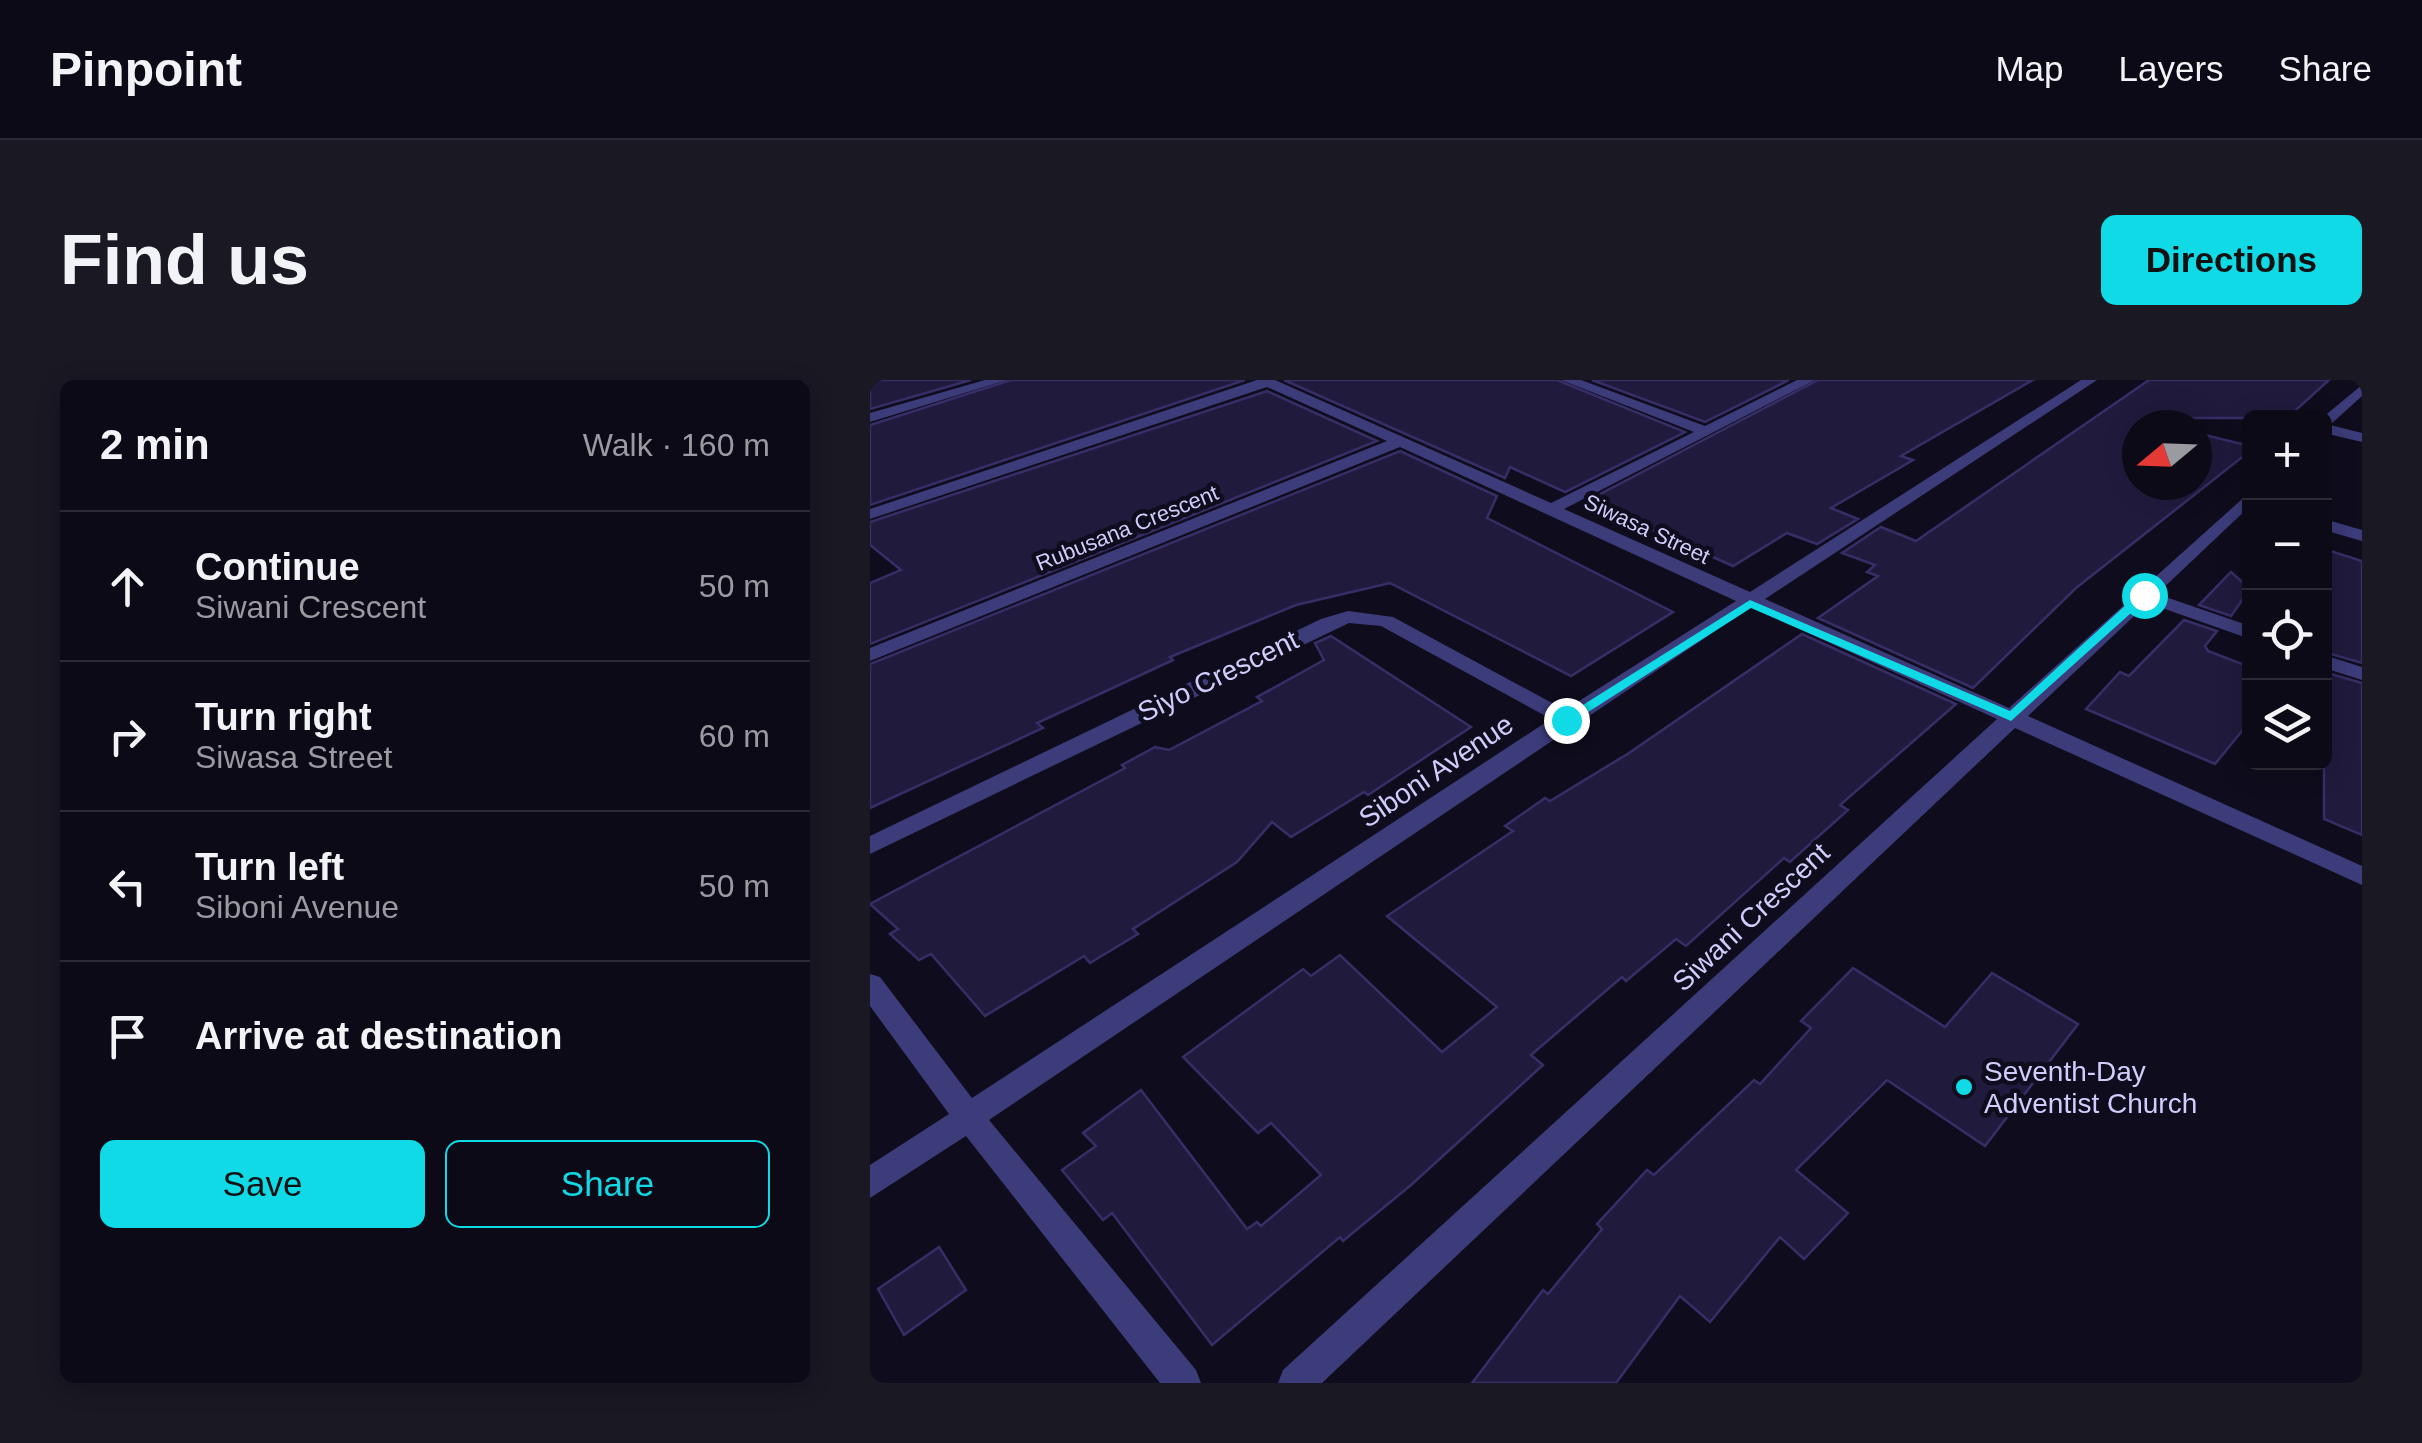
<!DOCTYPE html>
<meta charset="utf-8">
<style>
:root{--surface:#0b0a16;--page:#191823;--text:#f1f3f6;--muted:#9a9aa1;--line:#2b2b35;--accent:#0fdae5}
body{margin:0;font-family:Arial,sans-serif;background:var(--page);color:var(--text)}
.controls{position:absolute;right:30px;top:30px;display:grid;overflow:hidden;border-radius:15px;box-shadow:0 5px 25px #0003}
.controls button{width:90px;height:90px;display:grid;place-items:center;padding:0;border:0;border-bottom:2px solid var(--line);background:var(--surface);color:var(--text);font:50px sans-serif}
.compass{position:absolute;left:1252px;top:30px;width:90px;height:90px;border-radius:50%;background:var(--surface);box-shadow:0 5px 25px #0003;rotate:251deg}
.stop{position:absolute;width:30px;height:30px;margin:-22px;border:8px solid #0fdae5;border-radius:50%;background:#fff}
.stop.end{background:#0fdae5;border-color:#fff;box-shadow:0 2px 10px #0008}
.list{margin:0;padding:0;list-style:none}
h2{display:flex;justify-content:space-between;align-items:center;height:130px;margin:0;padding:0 40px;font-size:42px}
h2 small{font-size:32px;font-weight:400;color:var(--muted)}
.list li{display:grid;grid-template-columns:65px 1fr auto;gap:30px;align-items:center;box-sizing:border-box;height:150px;padding:0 40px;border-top:2px solid var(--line)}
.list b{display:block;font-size:38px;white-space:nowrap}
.list p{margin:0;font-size:32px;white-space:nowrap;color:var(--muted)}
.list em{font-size:32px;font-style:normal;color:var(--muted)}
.actions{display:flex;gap:20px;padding:30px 40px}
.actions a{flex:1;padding:22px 0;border:2px solid var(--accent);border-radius:15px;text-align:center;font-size:35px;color:var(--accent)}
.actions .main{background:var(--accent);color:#111}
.icon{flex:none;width:55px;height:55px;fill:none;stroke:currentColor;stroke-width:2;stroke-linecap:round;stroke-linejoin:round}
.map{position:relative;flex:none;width:1492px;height:1003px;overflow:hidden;border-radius:15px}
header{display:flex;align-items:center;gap:60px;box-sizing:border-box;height:140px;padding:0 50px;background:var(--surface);border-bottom:2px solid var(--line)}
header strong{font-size:48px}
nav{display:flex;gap:55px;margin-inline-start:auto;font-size:35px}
.intro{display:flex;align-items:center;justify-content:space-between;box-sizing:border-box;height:240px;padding:0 60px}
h1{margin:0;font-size:70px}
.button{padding:25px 45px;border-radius:15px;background:var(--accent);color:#111;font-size:35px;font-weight:700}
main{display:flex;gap:60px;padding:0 60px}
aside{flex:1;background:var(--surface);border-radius:15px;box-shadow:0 5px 25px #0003}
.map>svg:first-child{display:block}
</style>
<header>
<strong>Pinpoint</strong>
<nav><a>Map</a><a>Layers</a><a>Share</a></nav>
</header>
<div class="intro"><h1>Find us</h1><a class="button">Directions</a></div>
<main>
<aside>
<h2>2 min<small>Walk · 160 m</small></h2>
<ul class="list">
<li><svg class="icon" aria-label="ahead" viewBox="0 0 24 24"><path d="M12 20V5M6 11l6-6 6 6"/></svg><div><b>Continue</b><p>Siwani Crescent</p></div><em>50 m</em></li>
<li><svg class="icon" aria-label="right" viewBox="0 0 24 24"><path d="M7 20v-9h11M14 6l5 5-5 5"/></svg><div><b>Turn right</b><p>Siwasa Street</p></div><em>60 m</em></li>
<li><svg class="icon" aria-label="left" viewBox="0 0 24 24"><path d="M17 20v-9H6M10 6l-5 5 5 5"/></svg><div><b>Turn left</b><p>Siboni Avenue</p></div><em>50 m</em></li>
<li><svg class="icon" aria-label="arrive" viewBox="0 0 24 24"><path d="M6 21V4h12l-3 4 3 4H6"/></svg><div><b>Arrive at destination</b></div></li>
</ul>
<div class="actions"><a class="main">Save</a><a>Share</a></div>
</aside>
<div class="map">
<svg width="1492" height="1003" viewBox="0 0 1492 1003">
<rect width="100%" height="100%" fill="#0f0d1d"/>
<!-- building -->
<g fill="#201b3d" stroke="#372e67" stroke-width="2.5">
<path d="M0,0H101L0,29Z"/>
<path d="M141,0H375L0,125V45Z"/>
<path d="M414,0H687L815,52L695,112L640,87L635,98Z"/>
<path d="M722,0H919L835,42Z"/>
<path d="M948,0H1163L1031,76L1043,80L961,128L988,139L947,164L917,153L863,186L717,121Z"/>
<path d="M1279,0H1459L1417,38H1297L1298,45H1267V105H1327V53L1380,66V71L1206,208L1103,308L948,238L1008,196L997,192L1005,185L972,173L1011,147L1046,161Z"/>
<path d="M397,11L507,61L0,264V203L31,190L0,165V142Z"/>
<path d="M530,71L627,116L617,138L803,232L701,296L520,203L426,225L300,277L303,280L167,343L173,348L0,428V284Z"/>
<path d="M1454,169L1492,181V283L1454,272Z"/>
<path d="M1361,192L1380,209L1361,236L1329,225Z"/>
<path d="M1314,240L1347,251L1335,266L1338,271L1380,287V341L1345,384L1216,329L1250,292L1259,296Z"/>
<path d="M932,254L1086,324L970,425L978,430L920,482L914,478L816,566L806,559L756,601L752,597L661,675L673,685L541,805L473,861L470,857L342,965L242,833L233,840L192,790L226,766L213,753L271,710L377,849L387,842L391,846L451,795L401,743L388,753L313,677L433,589L441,596L470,575L572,672L627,627L517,536L643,451L635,446L675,418L680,421L759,373Z"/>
<path d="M461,256L601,347L498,415L494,412L421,457L402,442L367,482L263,549L268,554L220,583L214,576L115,636L61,574L49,580L20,554L28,549L0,524L255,388L252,385L285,367L299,370L392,321L387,317L454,280L445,263Z"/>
<path d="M1454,292L1492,303V455L1454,439Z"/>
<path d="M983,588L1075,647L1122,593L1208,644L1115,766L1017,700L926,790L978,833L934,879L910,857L840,942L810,916L746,1003H602L673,910L678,914L732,849L727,844L777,790L784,795L884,700L890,704L941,648L931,641Z"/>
<path d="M69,867L96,910L34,955L8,909Z"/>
</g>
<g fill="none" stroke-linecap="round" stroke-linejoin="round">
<!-- minor -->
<g fill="#3b3c79" fill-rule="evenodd">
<path d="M115,0H137L0,42V33Z"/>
<path d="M387,0H405L681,123L824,52L691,0H711L835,46L927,0H945L694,129L880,212L1211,0H1227L895,219L1139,328L1380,112V126L1287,214L1380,246V259L1278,223L1158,336L1492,486V505L1145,348L452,1003H408L413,990L1127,339L881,227L119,740L326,990L331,1003H290L96,756L0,818V785L79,734L0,626V594L10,597L102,718L681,339L511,246L479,243L0,474V456L451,239L478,231L523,237L695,330L866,221L530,67L0,281V268L517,61L397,7L0,139V129Z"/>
<path d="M1492,5V16L1460,45L1492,53V62L1454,53L1452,38Z"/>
<path d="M1454,139L1492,150V161L1454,150Z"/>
<path d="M1454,275L1492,287V300L1454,288Z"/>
</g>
</g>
<!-- route -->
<path fill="#0fdae5" d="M1270,212L1281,215L1141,341L881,228L701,343L689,340L880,220L1140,331Z"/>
<!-- markers -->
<circle fill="#0fdae5" stroke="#0f0d1d" stroke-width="4" cx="1094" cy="707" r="10"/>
<g text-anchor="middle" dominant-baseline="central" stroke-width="9" stroke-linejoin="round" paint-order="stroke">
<!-- far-street labels -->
<g font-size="22" fill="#d0cdfc" stroke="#0f0d1d">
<text transform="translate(257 148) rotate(-22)">Rubusana Crescent</text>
<text transform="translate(777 149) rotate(25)">Siwasa Street</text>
</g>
<!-- street labels -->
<g font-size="28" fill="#d0cdfc" stroke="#0f0d1d">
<text transform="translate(348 296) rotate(-26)">Siyo Crescent</text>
<text transform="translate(566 391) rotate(-34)">Siboni Avenue</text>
<text transform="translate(881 537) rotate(-43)">Siwani Crescent</text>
</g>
<!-- poi labels -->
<g font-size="28" fill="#d0cdfc" stroke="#0f0d1d" text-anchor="start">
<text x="1114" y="691">Seventh-Day<tspan x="1114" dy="32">Adventist Church</tspan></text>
</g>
</g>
</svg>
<div class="controls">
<button>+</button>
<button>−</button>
<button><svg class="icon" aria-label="locate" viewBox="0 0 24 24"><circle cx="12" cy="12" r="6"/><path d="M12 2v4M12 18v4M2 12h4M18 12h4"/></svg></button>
<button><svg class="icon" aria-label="layers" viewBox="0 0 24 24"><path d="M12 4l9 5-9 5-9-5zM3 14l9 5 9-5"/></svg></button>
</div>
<svg class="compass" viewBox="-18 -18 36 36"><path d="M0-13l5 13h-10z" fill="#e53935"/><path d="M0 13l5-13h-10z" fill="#9a9aa1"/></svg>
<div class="stop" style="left:1274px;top:215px"></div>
<div class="stop end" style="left:696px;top:340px"></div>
</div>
</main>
